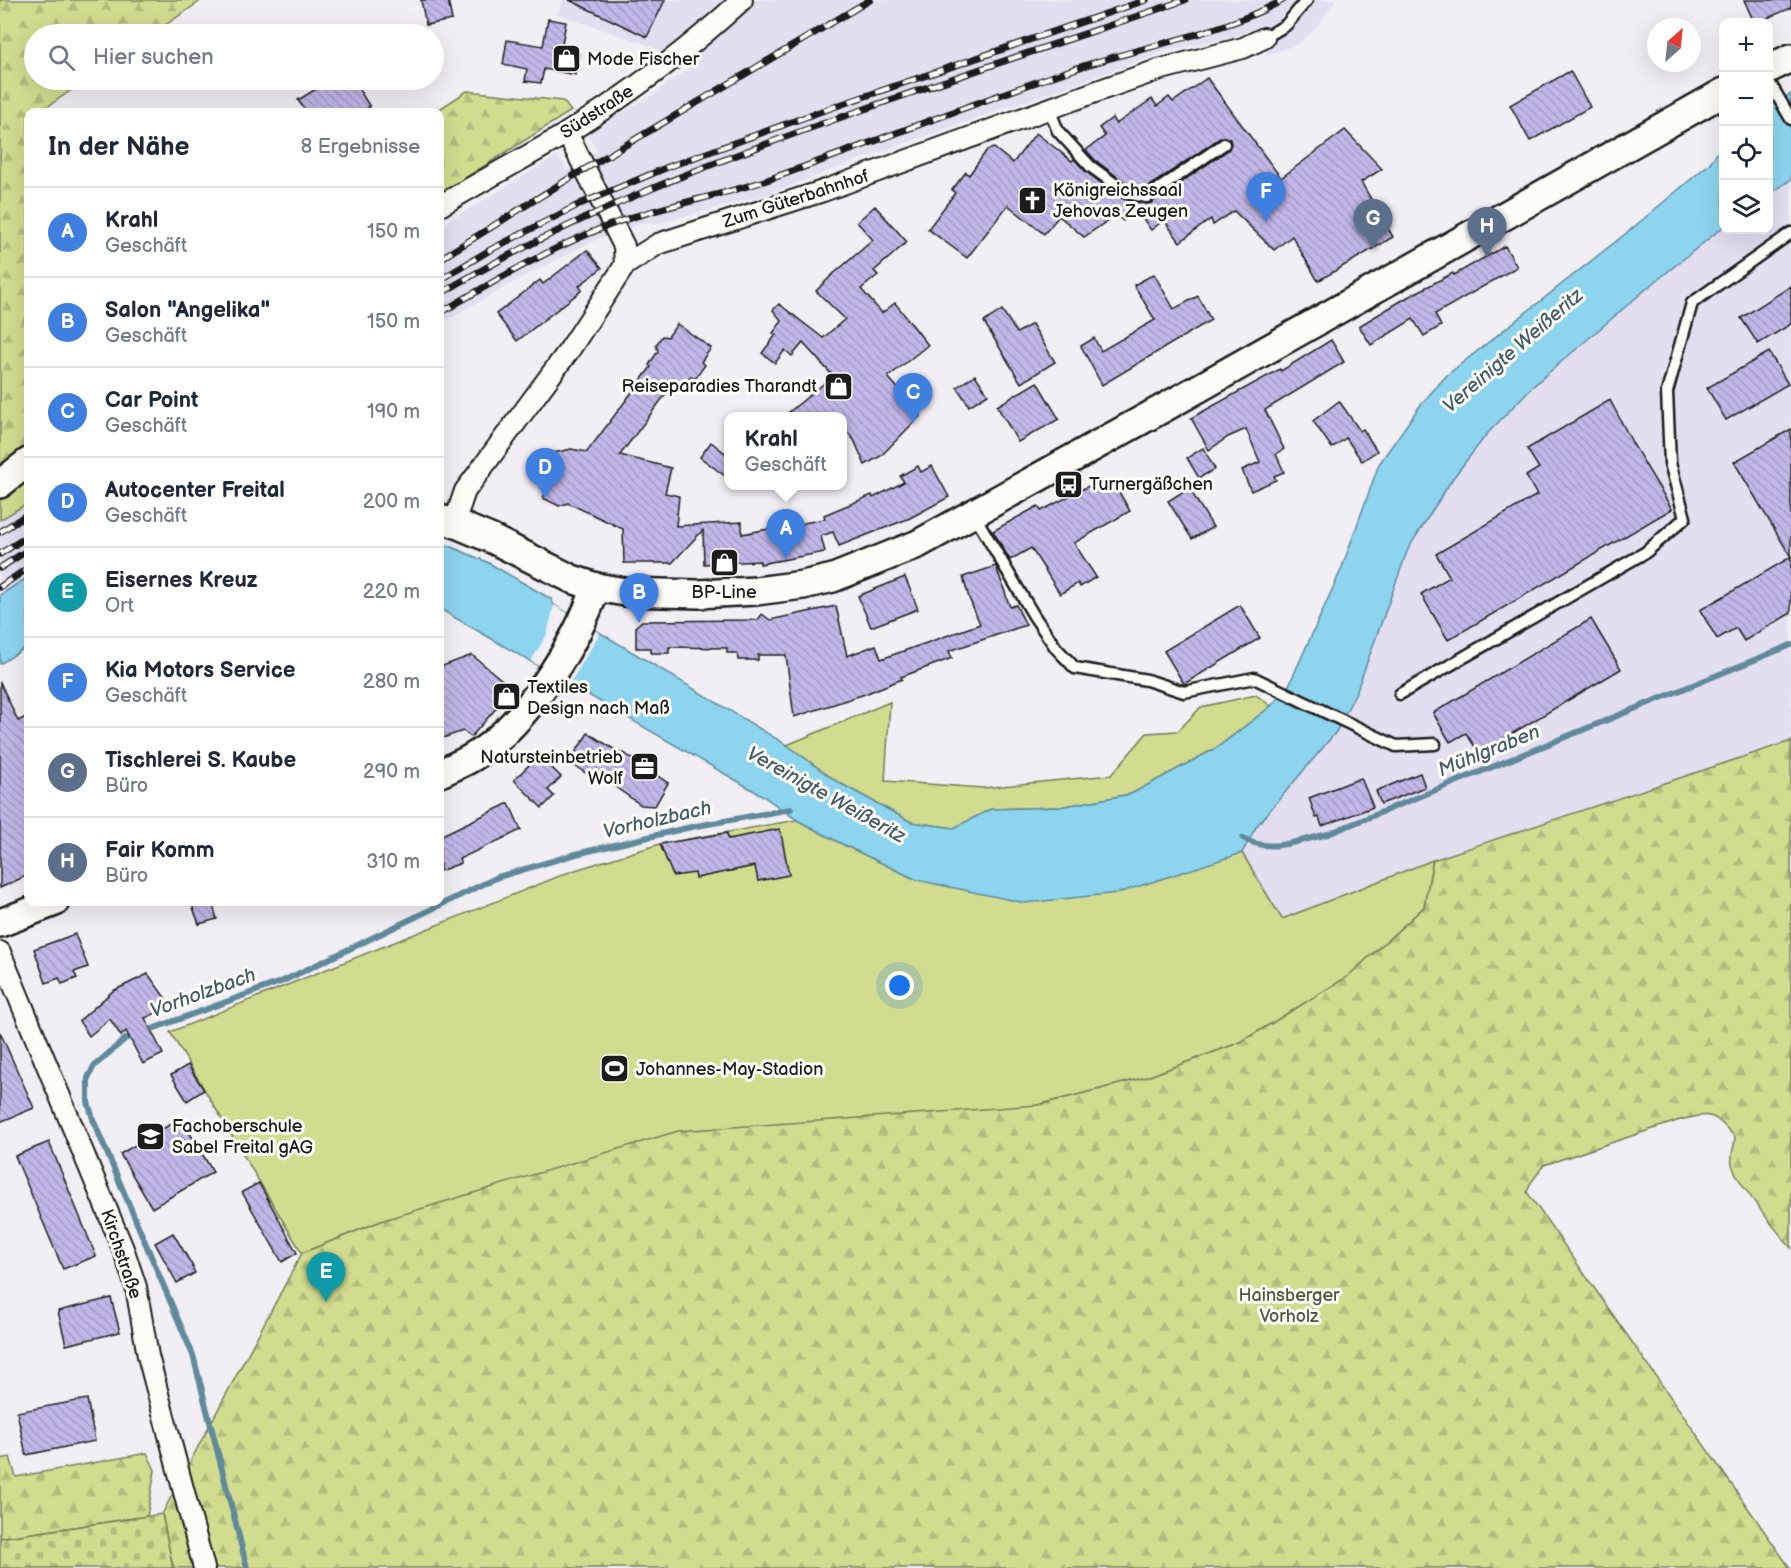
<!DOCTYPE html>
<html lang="de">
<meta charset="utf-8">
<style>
:root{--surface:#fff;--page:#f2f2f3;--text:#1f2937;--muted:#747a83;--line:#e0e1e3;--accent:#1c1c1c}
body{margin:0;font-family:"Balsamiq Sans",sans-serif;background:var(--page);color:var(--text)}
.controls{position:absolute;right:18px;top:18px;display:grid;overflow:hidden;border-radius:12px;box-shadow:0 6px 24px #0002}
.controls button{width:54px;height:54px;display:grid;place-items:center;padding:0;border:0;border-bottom:2px solid var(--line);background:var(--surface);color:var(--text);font:30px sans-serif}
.compass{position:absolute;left:1647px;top:18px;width:54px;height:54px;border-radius:50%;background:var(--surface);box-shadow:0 6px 24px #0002;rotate:27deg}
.you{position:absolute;left:900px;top:986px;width:21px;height:21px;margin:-15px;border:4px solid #fff;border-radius:50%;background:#1a73e8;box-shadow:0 0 0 9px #1a73e833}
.badge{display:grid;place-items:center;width:39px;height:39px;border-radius:50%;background:var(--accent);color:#fff;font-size:20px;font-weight:700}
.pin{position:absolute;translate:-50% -50px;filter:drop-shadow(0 2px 3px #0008)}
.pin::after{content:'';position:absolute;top:32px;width:21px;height:18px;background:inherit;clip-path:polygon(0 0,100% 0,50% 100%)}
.popup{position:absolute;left:724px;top:412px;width:123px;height:78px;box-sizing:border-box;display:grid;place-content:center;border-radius:12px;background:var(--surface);filter:drop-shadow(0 2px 4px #0005);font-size:20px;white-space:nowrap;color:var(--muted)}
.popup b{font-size:22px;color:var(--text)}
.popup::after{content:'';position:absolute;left:50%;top:100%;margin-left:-12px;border:12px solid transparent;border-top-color:var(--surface)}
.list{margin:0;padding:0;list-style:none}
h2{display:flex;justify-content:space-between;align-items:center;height:78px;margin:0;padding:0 24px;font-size:26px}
h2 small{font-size:20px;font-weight:400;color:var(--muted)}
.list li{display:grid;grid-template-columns:39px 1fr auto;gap:18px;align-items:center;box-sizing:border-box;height:90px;padding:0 24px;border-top:2px solid var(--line)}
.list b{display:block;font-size:22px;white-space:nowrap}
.list p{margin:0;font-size:20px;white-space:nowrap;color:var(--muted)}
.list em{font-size:20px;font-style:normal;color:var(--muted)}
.icon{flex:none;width:33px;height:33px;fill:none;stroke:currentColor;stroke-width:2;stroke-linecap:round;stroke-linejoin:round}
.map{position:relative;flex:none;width:1791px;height:1568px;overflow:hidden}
.search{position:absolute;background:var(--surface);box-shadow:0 6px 24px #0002;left:24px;top:24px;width:420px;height:66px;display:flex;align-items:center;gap:15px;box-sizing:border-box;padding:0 21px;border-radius:33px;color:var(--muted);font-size:22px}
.panel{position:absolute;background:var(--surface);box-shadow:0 6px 24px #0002;left:24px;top:108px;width:420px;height:798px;border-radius:12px}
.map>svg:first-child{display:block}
</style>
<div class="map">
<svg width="1791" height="1568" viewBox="0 0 1791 1568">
<defs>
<pattern id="forest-firs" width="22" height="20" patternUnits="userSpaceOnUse" patternTransform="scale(1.5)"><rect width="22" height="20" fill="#d1dc8f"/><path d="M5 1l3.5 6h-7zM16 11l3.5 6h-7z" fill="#b3bc7b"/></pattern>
<pattern id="cemetery-stones" width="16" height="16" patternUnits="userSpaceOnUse" patternTransform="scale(1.5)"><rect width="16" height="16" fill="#d1dc8f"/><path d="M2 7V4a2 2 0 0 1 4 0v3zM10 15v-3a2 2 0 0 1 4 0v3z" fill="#b3bc7b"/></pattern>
<pattern id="building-back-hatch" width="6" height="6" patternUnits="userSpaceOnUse" patternTransform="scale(1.5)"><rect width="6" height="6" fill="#c2b7e8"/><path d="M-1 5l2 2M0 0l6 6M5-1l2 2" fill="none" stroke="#a69dc6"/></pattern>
</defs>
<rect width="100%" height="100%" fill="#f1eef4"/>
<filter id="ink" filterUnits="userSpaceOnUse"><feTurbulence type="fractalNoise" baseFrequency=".0167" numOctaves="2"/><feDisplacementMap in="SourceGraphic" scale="12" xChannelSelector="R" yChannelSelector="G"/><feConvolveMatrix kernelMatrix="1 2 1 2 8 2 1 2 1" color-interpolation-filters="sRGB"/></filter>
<g filter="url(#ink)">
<!-- built -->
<g fill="#e3def0">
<path d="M563,0H1336L1313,31L1298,44L1267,55L1256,28L1233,37L1170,50L880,152L768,194L655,224L645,222L595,240L519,279L445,321L440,335V226L557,156L567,170L597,151L588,134L652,95L688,69L654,47L557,14Z"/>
<path d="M1791,179V741L1433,860L1281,919L1242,853L1256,827L1336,732L1357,690L1408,549L1453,478L1487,433L1532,387L1645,290L1723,227L1724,230H1768L1769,195Z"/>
<path d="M28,503V577L0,595V520Z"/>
</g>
<!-- grass -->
<g fill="#d1dc8f" stroke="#767c56" stroke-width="1.5">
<path d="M28,447V503L0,520V468Z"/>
<path d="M1256,695L1271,706L1218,747L1131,794L1060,807L991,809L954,828L911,822L836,781L787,745L890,702L885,781L983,788L1111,775L1147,733L1178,731L1201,707Z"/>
<path d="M797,820L844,845L917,880L1202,865L1242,853L1282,919L1433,860L1424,907L1347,977L1241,1042L1147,1077L1038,1105L384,1220L302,1253L170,1032L572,871L660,844Z"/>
</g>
<!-- forest -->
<g fill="url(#forest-firs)" stroke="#767c56" stroke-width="1.5">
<path d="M0,0H202L152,34H34V80H86L47,107L50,112H28V447L0,468Z"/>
<path d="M467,91L563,101L571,111L440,194V112H435Z"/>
<path d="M1791,741V1248C1779,1233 1734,1180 1732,1164C1730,1154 1735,1146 1735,1137C1713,1113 1712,1112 1680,1120L1544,1165L1530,1184L1527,1192L1790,1568H173L162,1514L302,1253L384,1220L678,1131L1038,1105L1147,1077L1241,1042L1347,977L1424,907L1433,860Z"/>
<path d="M147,1453L155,1470L147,1516L0,1538V1459L10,1457L16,1477Z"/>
</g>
<!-- cemetery -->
<path fill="url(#cemetery-stones)" stroke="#767c56" stroke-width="1.5" d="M162,1514L173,1568H0V1538Z"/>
<!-- water -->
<g fill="#8dd4ef" stroke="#608a9b" stroke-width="1.5">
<path d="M1791,94V179L1769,195V105Z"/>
<path d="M1723,145V227L1645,290L1532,387L1487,434L1453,478L1408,549L1357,690L1336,732L1256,827L1242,853L1118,893L1025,903L917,880L844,845L797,820L763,796L440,609V542L487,562L544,595L551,599L554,605L787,745L836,781L911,822L954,828L991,809L1060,807L1131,794L1218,747L1271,706L1289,685L1341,570L1379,464L1422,403L1447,375L1629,231L1709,164Z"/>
<path d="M28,577V646L0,664V595Z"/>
</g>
<!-- pier -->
<path fill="#f1eef4" d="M554,605L600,633L569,685L531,661L547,634Z"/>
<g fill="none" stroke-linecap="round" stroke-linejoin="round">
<!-- stream -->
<g stroke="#608a9b" stroke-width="6">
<path d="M1243,838C1268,854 1302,840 1328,834L1791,645"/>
<path d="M247,1568L193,1355L94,1122L88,1102V1078L94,1066L125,1039L283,981L498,877L576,854L691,827L791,809"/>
</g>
</g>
<!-- building -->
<g fill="url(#building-back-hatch)" stroke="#1c1c1c" stroke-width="1.5">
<path d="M421,0H448L452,20L426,25Z"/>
<path d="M569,0H665L647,37Z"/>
<path d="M1744,0H1791V8L1758,22H1754Z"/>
<path d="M548,19L566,22L561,50L580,54L576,75L544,69L541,83L525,81L527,69L503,64L507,40L543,46Z"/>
<path d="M1570,71L1590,107L1530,141L1510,105Z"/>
<path d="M1207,78L1281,178L1345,130L1382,169L1361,182L1393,237L1318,281L1292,236L1274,250L1234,211L1213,225L1211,219L1180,242L1164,220L1151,230L1134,206L1123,221L1116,215L1084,237L1059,216L1044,234L1008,205L967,258L928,229L955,193L952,190L966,172L969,175L987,150L994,148L1013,163L1036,133L1072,161L1074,159L1086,172L1123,199L1146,204L1151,203L1228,150L1231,144L1230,139L1224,137L1220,138L1145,189L1130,186L1095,160L1086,150L1105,136L1099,128L1112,118L1116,124L1152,99L1157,106L1169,97L1173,102Z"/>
<path d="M331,80H353L370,107L361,112H306L298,100Z"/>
<path d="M875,206L907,242L874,271L878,275L861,289L882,313L895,303L928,345L888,377L921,415L881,456L865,465L854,440L843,426V417H783L833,376L803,343L792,356L785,350L775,363L762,353L776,335L773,333L782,321L773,310L779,304L823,338L845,319L816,291L831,276L873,240L857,222Z"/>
<path d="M1505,246L1517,267L1435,314L1441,326L1424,336L1413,319L1371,345L1359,326L1406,298L1453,273L1454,275Z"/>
<path d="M587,250L602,268L579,286L582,290L517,341L496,314L540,280L543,284Z"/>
<path d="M1154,274L1174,309L1198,296L1211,320L1102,385L1081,346L1094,338L1101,351L1155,320L1134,285Z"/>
<path d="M1791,286V324L1758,344L1741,318Z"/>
<path d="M1002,310L1017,333L1032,324L1055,362L1021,383L984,322Z"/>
<path d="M677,324L711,348L701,362L705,365L695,379L691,376L682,389L674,383L620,455L671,468L665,493L679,496L676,526L742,522V534L774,528L777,533L804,523L825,519L824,515L872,495L873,498L904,482L900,476L918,466L921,472L932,466L949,497L910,518L839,546L833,532L821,536L825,552L760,564V561L704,564L703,530L672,563H624L623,529L568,503L559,506L543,498L559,464L549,454L571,449L587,452L651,367L649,365L658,351L656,345L662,336L668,337Z"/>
<path d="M1331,340L1344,362L1265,410L1284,449L1276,454L1284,472L1274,476L1276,480L1251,491L1242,470L1260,462L1246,429L1228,437L1209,450L1191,418L1280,369L1281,371Z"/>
<path d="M1769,352L1788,384L1726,420L1707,388Z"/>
<path d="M975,375L988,394L969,406L957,387Z"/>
<path d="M1037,382L1059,419L1018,442L997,406Z"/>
<path d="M1610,400L1634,446L1672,509L1448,640L1421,594L1450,577L1436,554L1537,495L1526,476L1539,468L1527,449Z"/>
<path d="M1339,401L1360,431L1363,429L1377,451L1362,461L1346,438L1332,448L1313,421Z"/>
<path d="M1791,429V613L1744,641L1736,628L1717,639L1700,610L1791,557L1734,462Z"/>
<path d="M711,442L729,456V479L700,457Z"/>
<path d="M1203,448L1215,469L1199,478L1187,458Z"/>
<path d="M1112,480L1130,511L1074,543L1096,577L1080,587L1078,583L1060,594L1031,548L1010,560L993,531L1038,506L1041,511L1096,482L1099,487Z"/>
<path d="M1189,488L1213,527L1192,539L1168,501Z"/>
<path d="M996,566L1010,607L1016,605L1026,625L949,651L952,658L901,677L902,679L865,694L794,717L786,655H758V660H738L737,653H727V648L669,647V653H651V648H636V626L642,621L758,620L762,614L770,620L836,606L847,656L876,645L881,659L980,624L969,598L963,577Z"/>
<path d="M905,577L918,609L871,627L858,596Z"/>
<path d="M1240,605L1260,638L1184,684L1164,651Z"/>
<path d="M1591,619L1621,669L1479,753L1466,733L1450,742L1433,713Z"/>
<path d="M472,655L513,689L471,737L463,731L440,739V667Z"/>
<path d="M0,682L18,721L28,716V875L0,888Z"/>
<path d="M588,733L623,755L624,753L668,783L655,806L641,805L598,775L595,779L569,762Z"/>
<path d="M539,755L561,777L548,790L554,796L542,808L514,780Z"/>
<path d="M1420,773L1425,787L1381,804L1376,791Z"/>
<path d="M1361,778L1373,807L1322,826L1319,817L1316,818L1309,798Z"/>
<path d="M509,803L521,830L459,859L461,863L440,871V836Z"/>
<path d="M780,829L789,875L758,881L755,866L696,878L695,873L673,876L660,844L727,833L728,839Z"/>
<path d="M191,902H212L217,919L199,924Z"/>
<path d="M75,934L88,967L74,972L77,978L62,984L59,978L46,983L34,949Z"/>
<path d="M148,974L171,1006L145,1018L163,1054L143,1064L126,1031L121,1036L110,1019L89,1036L79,1021L113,991Z"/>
<path d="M0,1032L34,1108L0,1122Z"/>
<path d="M188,1065L204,1090L187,1101L171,1075Z"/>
<path d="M181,1118L213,1172L152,1208L120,1154Z"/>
<path d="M49,1142L96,1256L63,1269L15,1156Z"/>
<path d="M259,1183L297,1253L282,1262L242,1192Z"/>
<path d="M173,1233L193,1267H192L195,1273L177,1283L155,1243Z"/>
<path d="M111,1298L120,1332L66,1345L58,1311Z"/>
<path d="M87,1399L95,1441L26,1455L17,1412Z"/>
</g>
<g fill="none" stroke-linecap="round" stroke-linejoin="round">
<defs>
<g id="service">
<path d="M1264,38L1286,25L1307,0"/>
<path d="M1768,80L1791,119"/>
<path d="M1049,109L1058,131L1090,166L1127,193L1147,197L1224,144"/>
<path d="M973,513L1034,616L1056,648L1075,668L1147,680L1184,692L1254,678L1396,746L1435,744"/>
<path d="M1400,694L1646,552L1685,518L1670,463L1667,392L1692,303L1791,233"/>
</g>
<g id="minor">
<path d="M567,133L624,246L625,265"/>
<path d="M440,206C481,181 525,158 567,133C629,94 688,50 742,0"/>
<path d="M454,523L465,491L570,349L625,265L658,244L823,191L1106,88L1158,70L1243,48L1264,38"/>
<path d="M0,952L124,1251L136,1287L148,1356L204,1568"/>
</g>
<g id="secondary">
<path d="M1768,69L1791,58"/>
<path d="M0,484L28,462"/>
<path d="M440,519L454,523L492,539L572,579L596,587L625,592L698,594L756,591L803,585L833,578L918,544L1169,405L1724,92"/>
<path d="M440,773C451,768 463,763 473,757C525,726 577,643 596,587"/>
<path d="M0,923L55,902"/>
</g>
</defs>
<!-- service casing -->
<use href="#service" stroke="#1c1c1c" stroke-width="15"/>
<!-- minor casing -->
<use href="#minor" stroke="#1c1c1c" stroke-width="24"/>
<!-- secondary casing -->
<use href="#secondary" stroke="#1c1c1c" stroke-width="32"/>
<!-- service -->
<use href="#service" stroke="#fdfcf7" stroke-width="10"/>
<!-- minor -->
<use href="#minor" stroke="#fdfcf7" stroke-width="20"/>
<!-- secondary -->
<use href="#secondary" stroke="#fdfcf7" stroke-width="27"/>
<defs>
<g id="rail">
<path d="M440,259L570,178L870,0"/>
<path d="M440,280L490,250L580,204L668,167L819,112L1146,0"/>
<path d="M440,294C572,215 714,161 859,111C967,73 1076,37 1185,0"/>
<path d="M440,313C498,279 558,243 621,221C670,204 721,196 770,179C870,144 968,105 1068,71C1137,47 1220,35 1283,0"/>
<path d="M0,532L28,514"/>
<path d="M0,554L28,536"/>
<path d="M0,568L28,550"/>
<path d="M0,587L28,568"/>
</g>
</defs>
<!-- rail casing -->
<use href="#rail" stroke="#1c1c1c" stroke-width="7"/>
<!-- rail -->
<use href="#rail" stroke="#fdfcf7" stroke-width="4.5" stroke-dasharray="14" stroke-linecap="butt"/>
</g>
</g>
<!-- icons -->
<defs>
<symbol id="shop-square" viewBox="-11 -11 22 22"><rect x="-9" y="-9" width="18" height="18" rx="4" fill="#1c1c1c" stroke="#fdfcf7"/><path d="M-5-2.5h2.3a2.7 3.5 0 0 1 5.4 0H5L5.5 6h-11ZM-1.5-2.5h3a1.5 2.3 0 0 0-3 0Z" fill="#fff"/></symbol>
<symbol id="church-square" viewBox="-11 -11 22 22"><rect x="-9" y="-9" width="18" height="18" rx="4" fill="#1c1c1c" stroke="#fdfcf7"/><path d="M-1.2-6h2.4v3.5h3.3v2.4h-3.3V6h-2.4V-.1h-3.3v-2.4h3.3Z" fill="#fff"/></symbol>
<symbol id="bus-square" viewBox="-11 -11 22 22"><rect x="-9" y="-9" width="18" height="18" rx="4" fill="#1c1c1c" stroke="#fdfcf7"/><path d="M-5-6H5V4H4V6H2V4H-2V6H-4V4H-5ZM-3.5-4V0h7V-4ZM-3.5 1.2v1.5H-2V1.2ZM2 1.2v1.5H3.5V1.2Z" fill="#fff"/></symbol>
<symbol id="office-square" viewBox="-11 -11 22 22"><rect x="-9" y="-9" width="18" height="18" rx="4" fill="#1c1c1c" stroke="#fdfcf7"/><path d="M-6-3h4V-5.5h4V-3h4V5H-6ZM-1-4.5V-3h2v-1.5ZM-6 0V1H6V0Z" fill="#fff"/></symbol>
<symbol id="stadium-square" viewBox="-11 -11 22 22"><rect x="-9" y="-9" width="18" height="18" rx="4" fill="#1c1c1c" stroke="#fdfcf7"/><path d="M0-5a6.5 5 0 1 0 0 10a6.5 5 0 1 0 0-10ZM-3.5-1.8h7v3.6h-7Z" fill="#fff"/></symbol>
<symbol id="university-square" viewBox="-11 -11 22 22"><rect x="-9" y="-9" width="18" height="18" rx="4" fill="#1c1c1c" stroke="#fdfcf7"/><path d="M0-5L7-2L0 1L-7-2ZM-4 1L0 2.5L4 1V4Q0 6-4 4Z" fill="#fff"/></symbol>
</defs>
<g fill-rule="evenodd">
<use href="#shop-square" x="550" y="42" width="33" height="33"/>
<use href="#church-square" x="1016" y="184" width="33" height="33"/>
<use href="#shop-square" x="822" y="370" width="33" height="33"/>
<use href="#bus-square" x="1052" y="468" width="33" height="33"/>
<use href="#shop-square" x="708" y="546" width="33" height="33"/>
<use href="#shop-square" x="490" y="680" width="33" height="33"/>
<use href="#office-square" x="628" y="750" width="33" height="33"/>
<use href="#stadium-square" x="598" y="1052" width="33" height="33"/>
<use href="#university-square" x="134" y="1120" width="33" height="33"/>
</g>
<g text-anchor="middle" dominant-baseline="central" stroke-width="6" stroke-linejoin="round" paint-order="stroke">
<!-- poi labels -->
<g font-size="18" fill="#1c1c1c" stroke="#fdfcf7" text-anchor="start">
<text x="587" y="59">Mode Fischer</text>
<text x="1053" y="190">Königreichssaal<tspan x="1053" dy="21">Jehovas Zeugen</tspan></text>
<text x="817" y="386" text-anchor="end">Reiseparadies Tharandt</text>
<text x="1089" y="484">Turnergäßchen</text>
<text x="724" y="592" text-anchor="middle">BP-Line</text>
<text x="527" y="687">Textiles<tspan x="527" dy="21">Design nach Maß</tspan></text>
<text x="623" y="757" text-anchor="end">Natursteinbetrieb<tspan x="623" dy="21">Wolf</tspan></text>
<text x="636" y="1069">Johannes-May-Stadion</text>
<text x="172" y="1126">Fachoberschule<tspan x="172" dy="21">Sabel Freital gAG</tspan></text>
</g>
<!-- street labels -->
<g font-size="18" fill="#1c1c1c" stroke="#fdfcf7">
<text transform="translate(597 112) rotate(-33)">Südstraße</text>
<text transform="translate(796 199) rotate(-18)">Zum Güterbahnhof</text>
<text transform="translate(121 1254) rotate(71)">Kirchstraße</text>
</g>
<!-- park labels -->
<g font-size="18" fill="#52563e" stroke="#fdfcf7">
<text x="1289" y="1295">Hainsberger<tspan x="1289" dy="21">Vorholz</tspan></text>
</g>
<!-- water labels -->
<g font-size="20" font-style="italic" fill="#445c66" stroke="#fdfcf7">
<text transform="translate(1513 351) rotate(-41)">Vereinigte Weißeritz</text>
<text transform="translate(1489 751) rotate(-22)">Mühlgraben</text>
<text transform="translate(826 795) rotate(29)">Vereinigte Weißeritz</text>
<text transform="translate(657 820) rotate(-13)">Vorholzbach</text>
<text transform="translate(203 993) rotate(-20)">Vorholzbach</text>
</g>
</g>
</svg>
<div class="controls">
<button>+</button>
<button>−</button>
<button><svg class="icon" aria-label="locate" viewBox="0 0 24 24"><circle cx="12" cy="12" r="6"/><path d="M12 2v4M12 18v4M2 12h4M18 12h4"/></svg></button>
<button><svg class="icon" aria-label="layers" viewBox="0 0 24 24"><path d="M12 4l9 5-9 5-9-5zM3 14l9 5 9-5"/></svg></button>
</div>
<svg class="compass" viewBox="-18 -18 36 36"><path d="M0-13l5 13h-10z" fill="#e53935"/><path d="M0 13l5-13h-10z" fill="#747a83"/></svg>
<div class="you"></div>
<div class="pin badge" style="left:786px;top:559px;background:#3f7fe0">A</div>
<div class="popup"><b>Krahl</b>Geschäft</div>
<div class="pin badge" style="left:639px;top:623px;background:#3f7fe0">B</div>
<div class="pin badge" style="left:913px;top:423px;background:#3f7fe0">C</div>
<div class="pin badge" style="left:545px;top:498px;background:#3f7fe0">D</div>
<div class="pin badge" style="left:326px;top:1302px;background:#0f9aa8">E</div>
<div class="pin badge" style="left:1266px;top:222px;background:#3f7fe0">F</div>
<div class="pin badge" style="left:1373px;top:249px;background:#5c6f8a">G</div>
<div class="pin badge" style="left:1487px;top:257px;background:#5c6f8a">H</div>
<div class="search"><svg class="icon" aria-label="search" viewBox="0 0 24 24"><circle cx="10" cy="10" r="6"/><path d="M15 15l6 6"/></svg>Hier suchen</div>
<section class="panel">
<h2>In der Nähe<small>8 Ergebnisse</small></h2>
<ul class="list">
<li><span class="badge" style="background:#3f7fe0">A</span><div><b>Krahl</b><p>Geschäft</p></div><em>150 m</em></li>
<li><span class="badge" style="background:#3f7fe0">B</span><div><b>Salon &quot;Angelika&quot;</b><p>Geschäft</p></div><em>150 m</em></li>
<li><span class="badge" style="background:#3f7fe0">C</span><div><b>Car Point</b><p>Geschäft</p></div><em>190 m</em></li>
<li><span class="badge" style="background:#3f7fe0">D</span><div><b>Autocenter Freital</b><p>Geschäft</p></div><em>200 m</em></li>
<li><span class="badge" style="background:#0f9aa8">E</span><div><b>Eisernes Kreuz</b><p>Ort</p></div><em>220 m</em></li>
<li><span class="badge" style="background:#3f7fe0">F</span><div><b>Kia Motors Service</b><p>Geschäft</p></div><em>280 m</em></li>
<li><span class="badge" style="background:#5c6f8a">G</span><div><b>Tischlerei S. Kaube</b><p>Büro</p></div><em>290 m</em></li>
<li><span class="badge" style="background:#5c6f8a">H</span><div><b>Fair Komm</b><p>Büro</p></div><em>310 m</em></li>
</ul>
</section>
</div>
